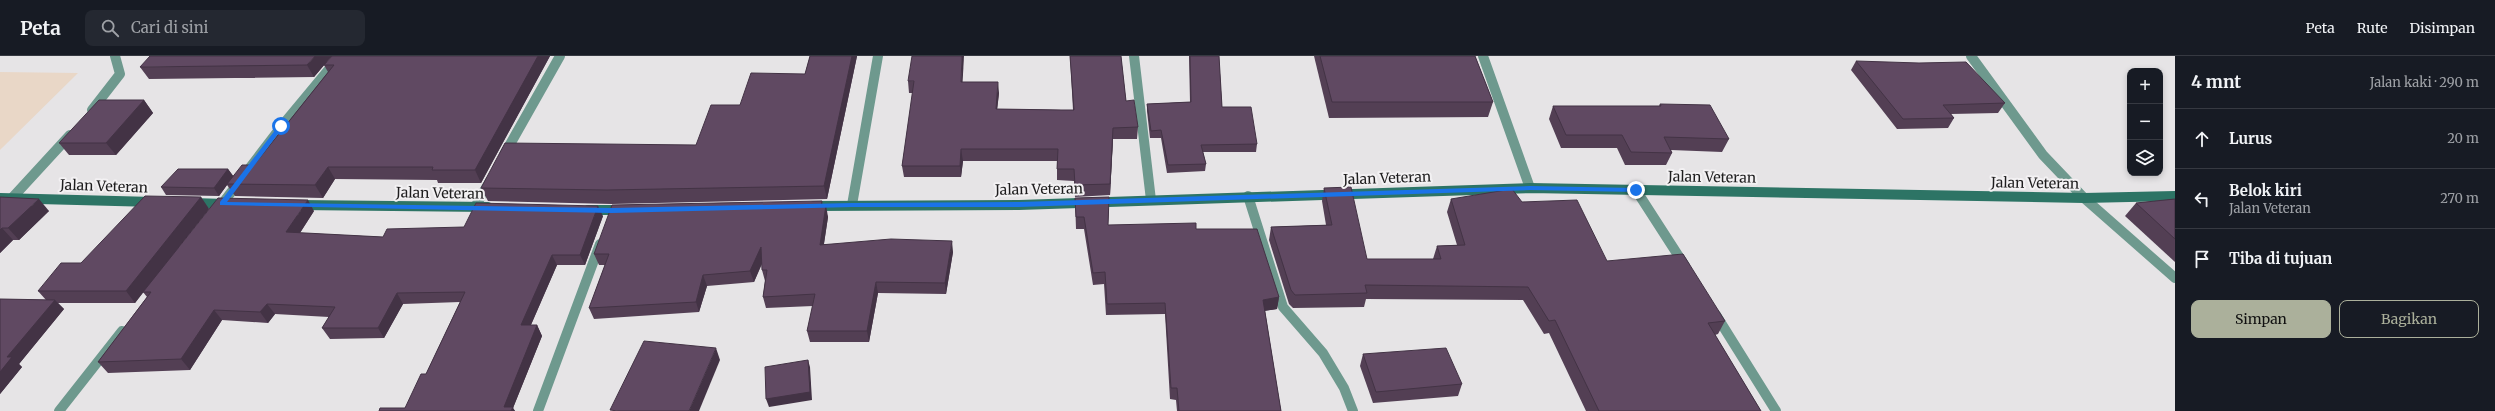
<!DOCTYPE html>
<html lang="id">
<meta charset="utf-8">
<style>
:root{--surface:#171b24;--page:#242831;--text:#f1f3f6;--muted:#9ea1a6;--line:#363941;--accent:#abb09b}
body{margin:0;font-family:Merriweather,serif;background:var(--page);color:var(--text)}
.controls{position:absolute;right:12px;top:12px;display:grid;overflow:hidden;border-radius:8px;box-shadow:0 2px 6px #0003}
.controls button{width:36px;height:36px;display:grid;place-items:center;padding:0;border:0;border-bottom:1px solid var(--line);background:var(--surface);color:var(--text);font:20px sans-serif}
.stop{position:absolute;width:12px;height:12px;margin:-9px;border:3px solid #1a73e8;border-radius:50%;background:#fff}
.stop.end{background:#1a73e8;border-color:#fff;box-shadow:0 1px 4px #0008}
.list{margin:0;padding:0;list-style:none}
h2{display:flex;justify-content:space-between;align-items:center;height:52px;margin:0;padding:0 16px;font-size:17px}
h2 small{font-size:13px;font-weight:400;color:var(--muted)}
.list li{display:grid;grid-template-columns:26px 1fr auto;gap:12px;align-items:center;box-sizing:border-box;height:60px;padding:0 16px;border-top:1px solid var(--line)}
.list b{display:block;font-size:15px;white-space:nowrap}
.list p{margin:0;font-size:13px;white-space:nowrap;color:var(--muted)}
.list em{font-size:13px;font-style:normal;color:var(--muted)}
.actions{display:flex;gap:8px;padding:12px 16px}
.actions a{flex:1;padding:9px 0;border:1px solid var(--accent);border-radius:8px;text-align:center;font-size:14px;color:var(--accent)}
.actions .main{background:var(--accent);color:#111}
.icon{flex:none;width:22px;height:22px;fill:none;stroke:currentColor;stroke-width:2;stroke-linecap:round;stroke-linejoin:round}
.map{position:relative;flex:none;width:2175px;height:355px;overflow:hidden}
header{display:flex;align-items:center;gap:24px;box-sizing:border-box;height:56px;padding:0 20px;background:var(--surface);border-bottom:1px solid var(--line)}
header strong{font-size:19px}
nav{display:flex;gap:22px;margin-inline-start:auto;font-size:14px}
.search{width:280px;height:36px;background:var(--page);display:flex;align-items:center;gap:10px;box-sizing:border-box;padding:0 14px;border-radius:8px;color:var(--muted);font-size:15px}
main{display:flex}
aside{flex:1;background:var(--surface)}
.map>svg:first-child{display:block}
</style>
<header>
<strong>Peta</strong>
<div class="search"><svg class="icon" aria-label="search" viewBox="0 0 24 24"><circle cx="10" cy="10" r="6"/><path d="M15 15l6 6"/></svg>Cari di sini</div>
<nav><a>Peta</a><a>Rute</a><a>Disimpan</a></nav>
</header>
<main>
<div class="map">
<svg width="2175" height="355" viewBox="0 0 2175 355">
<rect width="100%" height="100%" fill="#e6e4e6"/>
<!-- industrial -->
<path fill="#e9d7c7" d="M0,16L78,17L0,94Z"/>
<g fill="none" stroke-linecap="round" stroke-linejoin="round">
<!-- lane -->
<g stroke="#6e998e" stroke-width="10">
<path d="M1483,0L1530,132"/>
<path d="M1636,134L1685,210"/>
<path d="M1716,259L1776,355"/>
</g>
<!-- street -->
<g stroke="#6e998e" stroke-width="10">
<path d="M1134,0L1151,144"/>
<path d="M1971,0L2043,99L2084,142L2175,222"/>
<path d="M92,54L120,18L115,0"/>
<path d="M504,99L560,0"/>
<path d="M1248,140L1283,251L1323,297L1344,332L1353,355"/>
<path d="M13,141L70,79"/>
<path d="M852,149L878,0"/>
<path d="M475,151L490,125"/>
<path d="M219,152L281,71L340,0"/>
<path d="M59,355L122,275"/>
<path d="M538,355L600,188"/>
</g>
<!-- secondary -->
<g stroke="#2d7465" stroke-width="10">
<path d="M0,142L154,146"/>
<path d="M192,147L226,148"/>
<path d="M298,149L488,151"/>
<path d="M814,150L1019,149L1530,132L2084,142L2175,140"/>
<path d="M588,154H624"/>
</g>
</g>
<!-- wall -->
<g fill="#533f54">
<path d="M550,0L481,127H438L437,124L335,123L323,142L235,140L227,129L219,140L166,139L161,131L228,113L233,120L254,109L328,16L324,9L314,21L149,23L140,11Z"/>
<path d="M810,0H857L827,143L612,148L488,145L481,132L696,89L740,49L805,18Z"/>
<path d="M1070,0H1121L1126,45L1138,71L1137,83H1113L1110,139L1075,141L1074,125L1057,124V105H963L961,121H904L902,110L913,37H909L908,25L962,26L999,37L997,53L1062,54H1073Z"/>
<path d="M1189,0H1219L1222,51L1257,88L1256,96H1203L1206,108L1205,115L1167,117L1161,82H1150L1147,55V48L1190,46Z"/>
<path d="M1314,0H1475L1493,46L1488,61L1329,62Z"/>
<path d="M1856,5L2005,47L1998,57L1951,58L1954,62L1948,72L1897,73L1851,14Z"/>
<path d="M144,44L153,57L116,99H69L59,87Z"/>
<path d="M1660,48L1729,83L1722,96L1671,94L1672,97L1666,109H1625L1617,92H1561L1549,63L1553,50H1659Z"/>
<path d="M1324,132L1367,203H1433L1437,190L1457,189L1447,156L1451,143L1522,146L1607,205L1725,265L1718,278L1715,279L1761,355H1586L1549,277L1544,278L1523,244L1366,243L1364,251L1293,252L1289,248L1269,184L1271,171L1326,169L1322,145Z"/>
<path d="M0,141L49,155L19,184H13L0,197Z"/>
<path d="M201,141L209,153L178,192L314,155L300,177L383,181L464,171L603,160L585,209H557L531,269H537L542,280L513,352L515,355H379L405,352L426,318L460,246L403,248L384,282L330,283L322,272L329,261L275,258L268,267L222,264L190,314L108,317L98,306L147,241L143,236L135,247H58L64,253L19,308L22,311L0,338V243L46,244L38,235L81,207Z"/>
<path d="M1075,142L1109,153L1108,169L1196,173L1279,241L1277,253L1265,255L1281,355H1177L1176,344L1170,343L1165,258L1106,259L1104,228L1093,229L1084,173H1076Z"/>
<path d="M2175,143V206L2125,160L2136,147Z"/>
<path d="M822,145L823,150L828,161L824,188L953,196L946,238L878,237L869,286H810L807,275L813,250L766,252L763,241L765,225L762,214V208L754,226L707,230L699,256L594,263L589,252L605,209H599L594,198Z"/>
<path d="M1363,298L1462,328L1458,340L1373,347L1360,310Z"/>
</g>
<!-- shaded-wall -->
<g fill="#433345">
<path d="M315,0H332L314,21L307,9Z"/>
<path d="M538,0H550L481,127L475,114Z"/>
<path d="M852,0H857L827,143L824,130Z"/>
<path d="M962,0H964L962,37L961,26Z"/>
<path d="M998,26L999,37L996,64V53Z"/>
<path d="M144,44L153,57L116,99L106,87Z"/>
<path d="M1113,72V83L1110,139V128Z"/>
<path d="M961,93L963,105L961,121L960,110Z"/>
<path d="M328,111L335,123L323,142L315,129Z"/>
<path d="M228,113L234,121L227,128V129L219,140L214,132Z"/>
<path d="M201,141L209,153L135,247L126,235Z"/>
<path d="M39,143L49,155L19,184L8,172Z"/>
<path d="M308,144L314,155L294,186L286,176Z"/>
<path d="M826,149L828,161L822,200L820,189Z"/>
<path d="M598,150L603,160L585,209L580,199Z"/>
<path d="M2,172L13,184L0,197V174Z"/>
<path d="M952,185L953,196L946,238L945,227Z"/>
<path d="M761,191L764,202L754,226L750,215Z"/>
<path d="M552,199L557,209L526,280L521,269Z"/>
<path d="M703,219L707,230L699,256L696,246Z"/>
<path d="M876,226L878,237L869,286L867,275Z"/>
<path d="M397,237L403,248L384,282L378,272Z"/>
<path d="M1279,241L1277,253L1261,255L1263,244Z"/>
<path d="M55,244L64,253L19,308L22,311L0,338V316L7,301Z"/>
<path d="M267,248L275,258L268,267L260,256Z"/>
<path d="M214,254L222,264L190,314L181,303Z"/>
<path d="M537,269L542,280L513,352L515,355H506L504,351Z"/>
<path d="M716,292L720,304L699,355H689Z"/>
<path d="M808,304L810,311L812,344L769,351L766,343Z"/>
</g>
<!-- building -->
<g fill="#604962" stroke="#433345">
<path d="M150,0H315L307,9L140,11Z"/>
<path d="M332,0H538L475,114H432L433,111H328L315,129L227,128L242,109H254L334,9H324Z"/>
<path d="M810,0H852L824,130L607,134L481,132L505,87L696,89L711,49H740L751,17L805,18Z"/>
<path d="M912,0H962L961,26H998L996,53L1062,54H1074L1070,0H1121L1126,45L1134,44L1138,71L1113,72L1110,128L1075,129L1074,113H1057L1058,93H961L960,110H902L914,25H908Z"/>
<path d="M1190,0H1219L1222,51H1251L1257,88L1201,89L1206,108L1168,109L1161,74L1151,75L1147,48L1191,46Z"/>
<path d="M1320,0H1475L1493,46H1332Z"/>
<path d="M1856,5L1919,7L1966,6L2005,47L1943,49L1954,62L1903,63Z"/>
<path d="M99,44H144L106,87H59Z"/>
<path d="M1660,48L1710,49L1729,83L1664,81L1672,97L1631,96L1622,79H1566L1553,50H1661Z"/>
<path d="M178,113H228L214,132L161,131Z"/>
<path d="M1351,131L1367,203H1441L1437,190L1465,189L1451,143L1512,133L1522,146L1577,144L1607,205L1683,198L1725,265L1708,267L1761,355H1599L1555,264L1549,265L1528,231L1365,229L1367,237L1295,239L1291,234L1271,171L1332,169L1324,132Z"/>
<path d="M145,140L201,141L126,235H38L61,207H81Z"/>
<path d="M0,141L39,143L8,172H2L0,174Z"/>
<path d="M1109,141L1108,169L1196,167V173H1257L1279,241L1263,244L1281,355H1179L1177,332H1171L1165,247L1107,248L1105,216L1093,217L1084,161H1076L1075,142Z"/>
<path d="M218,142L308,144L286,176L383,181L387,173L464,171L476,147L598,150L580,199H552L521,269H537L504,351H513L511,355H379L380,352H405L421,318H426L465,236L397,237L378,272H322L335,251L267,248L260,256L214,254L181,303L98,306L151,236H143Z"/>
<path d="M2175,143V183L2136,147Z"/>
<path d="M822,145L821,150L826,149L820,189L891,183L952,185L945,227L876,226L867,275H807L815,238L763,241L767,214H762L761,191L750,215L703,219L696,246L589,252L609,198H594L612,149Z"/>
<path d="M0,243L55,244L7,301H12L0,316Z"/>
<path d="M644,285L716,292L689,355H618L610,354Z"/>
<path d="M1446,292L1462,328L1376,336L1363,298Z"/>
<path d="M808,304L810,336L766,343L765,311Z"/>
</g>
<!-- route -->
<path fill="#1a73e8" d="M279,69L284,70L227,146L612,152L852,147L1019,146L1530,130L1636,132L1639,134L1636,136L1530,134L1019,151H852L612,157L220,149V146Z"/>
<g text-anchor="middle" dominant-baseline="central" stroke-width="4" stroke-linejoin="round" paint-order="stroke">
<!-- street labels -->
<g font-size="14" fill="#1e1d1e" stroke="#f3f1f3">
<text transform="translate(1712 121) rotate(1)">Jalan Veteran</text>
<text transform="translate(1387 122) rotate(-2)">Jalan Veteran</text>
<text transform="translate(2035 127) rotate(1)">Jalan Veteran</text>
<text transform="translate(104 130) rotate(2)">Jalan Veteran</text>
<text transform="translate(1039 133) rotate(-1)">Jalan Veteran</text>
<text transform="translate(440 137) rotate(1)">Jalan Veteran</text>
</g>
</g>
</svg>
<div class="controls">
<button>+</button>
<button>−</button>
<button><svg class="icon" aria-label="layers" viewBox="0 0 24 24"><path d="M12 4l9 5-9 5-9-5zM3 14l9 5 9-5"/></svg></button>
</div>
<div class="stop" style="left:281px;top:70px"></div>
<div class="stop end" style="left:1636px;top:134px"></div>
</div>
<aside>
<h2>4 mnt<small>Jalan kaki · 290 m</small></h2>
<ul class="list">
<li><svg class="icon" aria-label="ahead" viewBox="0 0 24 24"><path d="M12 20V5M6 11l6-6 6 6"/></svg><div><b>Lurus</b></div><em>20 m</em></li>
<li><svg class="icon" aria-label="left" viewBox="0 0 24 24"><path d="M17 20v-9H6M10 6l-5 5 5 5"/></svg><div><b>Belok kiri</b><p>Jalan Veteran</p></div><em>270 m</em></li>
<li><svg class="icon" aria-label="arrive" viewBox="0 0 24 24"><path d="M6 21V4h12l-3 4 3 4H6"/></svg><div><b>Tiba di tujuan</b></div></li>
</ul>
<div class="actions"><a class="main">Simpan</a><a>Bagikan</a></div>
</aside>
</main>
